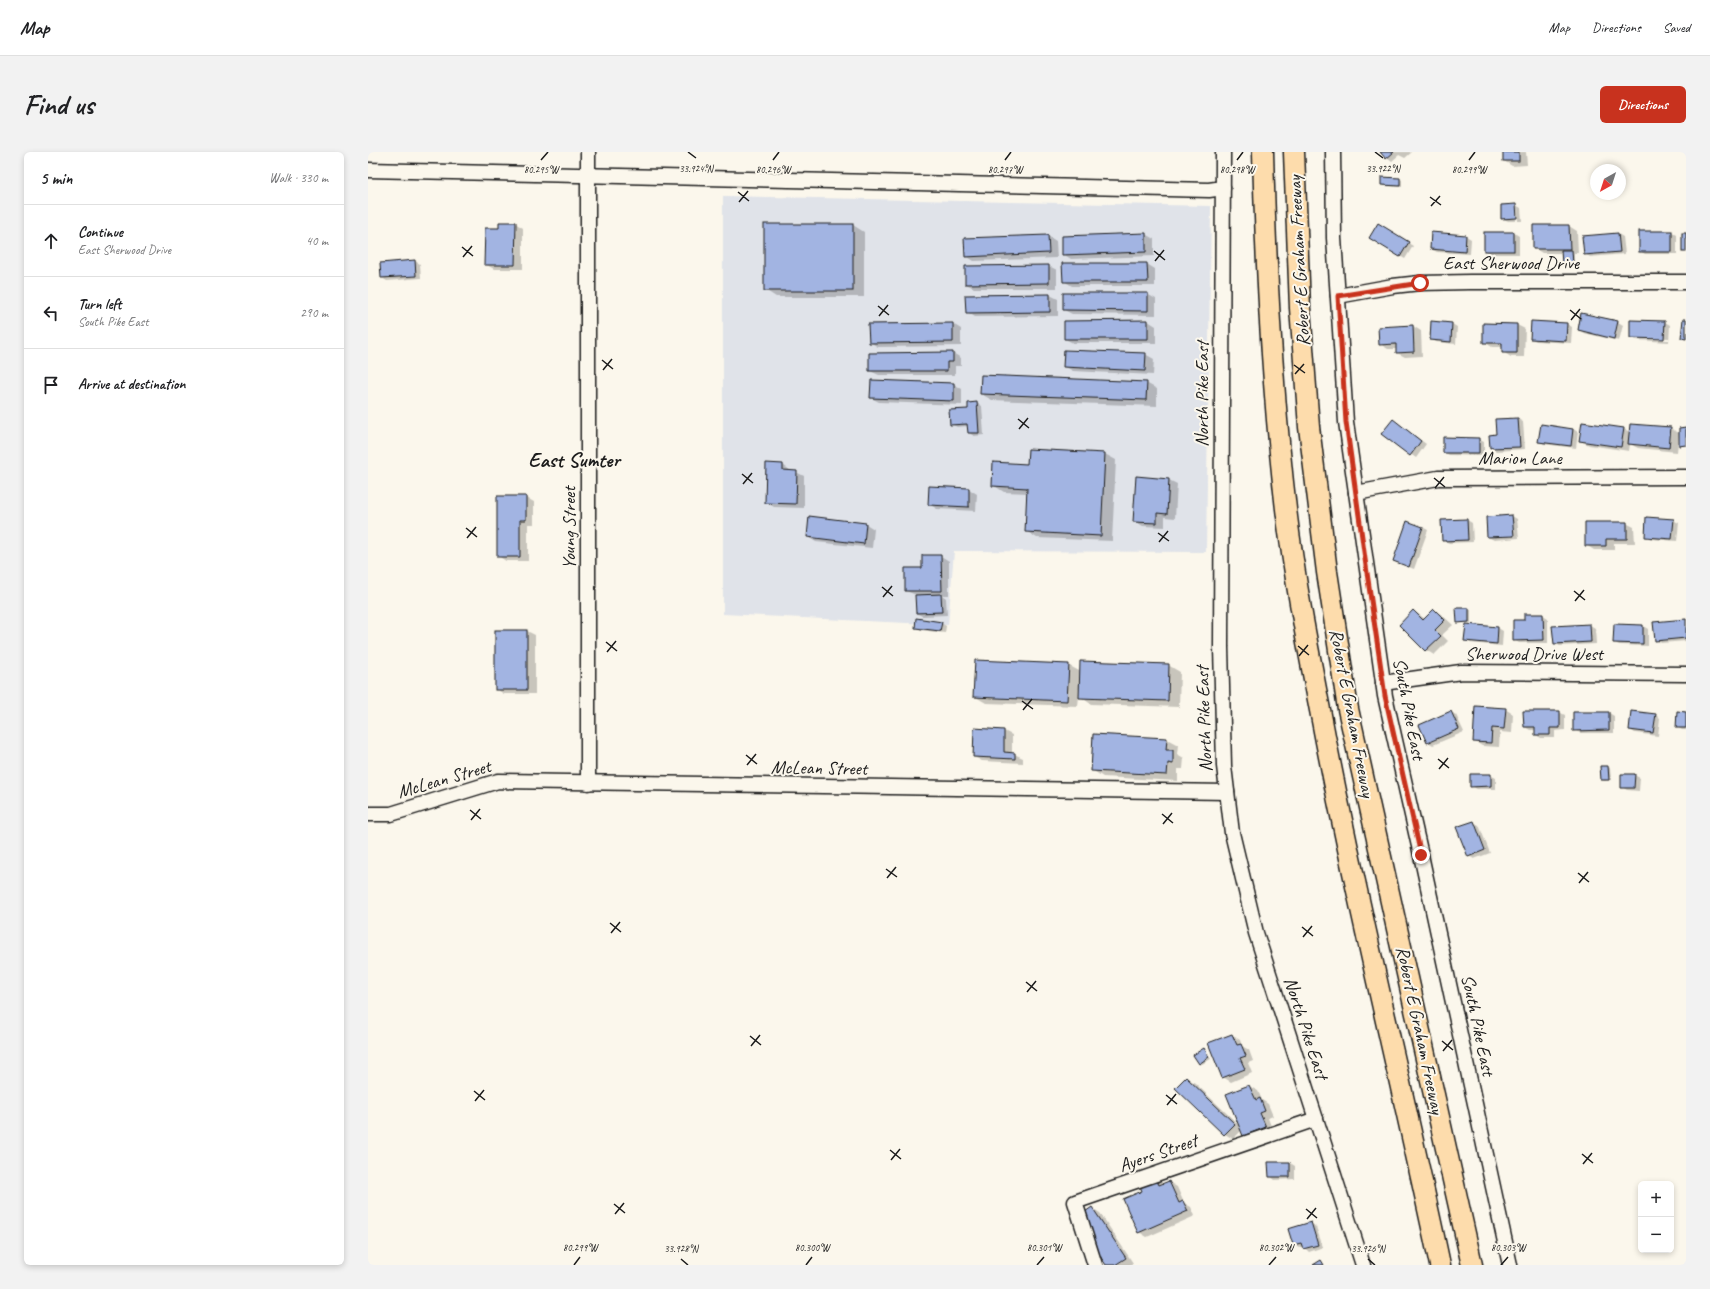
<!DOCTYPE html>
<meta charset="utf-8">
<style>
:root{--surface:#fff;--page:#f2f2f2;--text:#202124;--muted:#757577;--line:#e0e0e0;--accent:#c8321e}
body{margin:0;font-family:Caveat,sans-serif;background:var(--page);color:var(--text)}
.controls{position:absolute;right:12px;bottom:12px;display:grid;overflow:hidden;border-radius:6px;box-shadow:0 2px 6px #0003}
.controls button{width:36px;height:36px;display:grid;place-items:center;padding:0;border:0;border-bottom:1px solid var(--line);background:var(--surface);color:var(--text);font:20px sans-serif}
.compass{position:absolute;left:1222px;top:12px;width:36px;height:36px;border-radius:50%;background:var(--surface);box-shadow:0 2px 6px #0003;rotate:219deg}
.stop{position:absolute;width:12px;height:12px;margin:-9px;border:3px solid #c8321e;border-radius:50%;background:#fff}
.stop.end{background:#c8321e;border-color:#fff;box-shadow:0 1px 4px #0008}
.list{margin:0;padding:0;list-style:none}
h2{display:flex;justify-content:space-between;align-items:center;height:52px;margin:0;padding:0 16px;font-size:17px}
h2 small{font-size:13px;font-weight:400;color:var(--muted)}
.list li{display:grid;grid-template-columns:26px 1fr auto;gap:12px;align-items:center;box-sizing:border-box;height:72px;padding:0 16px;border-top:1px solid var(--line)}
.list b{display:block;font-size:15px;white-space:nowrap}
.list p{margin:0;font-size:13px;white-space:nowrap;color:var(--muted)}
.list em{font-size:13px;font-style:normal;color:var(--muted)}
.icon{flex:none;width:22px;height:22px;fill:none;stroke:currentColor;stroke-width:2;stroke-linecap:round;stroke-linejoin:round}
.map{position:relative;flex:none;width:1318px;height:1113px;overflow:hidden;border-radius:6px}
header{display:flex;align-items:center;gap:24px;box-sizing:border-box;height:56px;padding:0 20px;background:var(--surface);border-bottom:1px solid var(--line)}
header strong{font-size:19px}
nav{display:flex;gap:22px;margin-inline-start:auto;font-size:14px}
.intro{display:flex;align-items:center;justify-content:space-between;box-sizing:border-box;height:96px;padding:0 24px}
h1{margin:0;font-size:28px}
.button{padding:10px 18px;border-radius:6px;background:var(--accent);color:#fff;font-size:14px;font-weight:700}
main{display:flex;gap:24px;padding:0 24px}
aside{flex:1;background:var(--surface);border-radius:6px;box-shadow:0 2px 6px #0003}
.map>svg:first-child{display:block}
</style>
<header>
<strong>Map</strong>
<nav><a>Map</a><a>Directions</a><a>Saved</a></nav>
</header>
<div class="intro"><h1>Find us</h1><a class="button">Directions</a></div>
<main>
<aside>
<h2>5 min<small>Walk · 330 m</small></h2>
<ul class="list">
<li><svg class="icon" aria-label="ahead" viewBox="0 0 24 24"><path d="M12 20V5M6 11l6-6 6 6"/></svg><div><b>Continue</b><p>East Sherwood Drive</p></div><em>40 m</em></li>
<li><svg class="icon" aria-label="left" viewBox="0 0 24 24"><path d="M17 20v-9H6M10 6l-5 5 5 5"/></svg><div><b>Turn left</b><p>South Pike East</p></div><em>290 m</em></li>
<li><svg class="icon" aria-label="arrive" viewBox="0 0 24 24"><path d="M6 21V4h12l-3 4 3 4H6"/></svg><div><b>Arrive at destination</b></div></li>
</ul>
</aside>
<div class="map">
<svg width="1318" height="1113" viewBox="0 0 1318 1113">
<rect width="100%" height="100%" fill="#fbf7ec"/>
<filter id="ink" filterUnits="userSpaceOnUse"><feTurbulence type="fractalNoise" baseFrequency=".025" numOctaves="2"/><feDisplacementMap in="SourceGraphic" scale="8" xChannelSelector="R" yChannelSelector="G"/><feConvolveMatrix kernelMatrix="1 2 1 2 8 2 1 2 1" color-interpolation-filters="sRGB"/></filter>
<g filter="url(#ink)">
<!-- built -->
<path fill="#e0e3e9" d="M355,44L843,54L838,400L586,399L580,473L355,462Z"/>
<!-- shadow -->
<g fill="#0003" fill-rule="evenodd">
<path d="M1013,0H1042L1043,1L1037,6L1031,3L1024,9Z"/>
<path d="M1136,0H1158L1159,13L1144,14L1136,9Z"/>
<path d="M1014,26L1032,27L1034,28V35L1016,34L1014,33Z"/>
<path d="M1148,53L1153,56L1154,69H1150L1149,55H1147L1148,69H1140L1134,66Z"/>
<path d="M147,71L155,76V117H126L117,112L132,77Z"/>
<path d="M1010,72L1045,94L1037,107L1002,86Z"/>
<path d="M397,73H485L496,80V145H408L397,138Z"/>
<path d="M1166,74H1201L1209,79L1210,101H1206V114L1195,113L1194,101H1174L1166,96Z"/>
<path d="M1304,80L1309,83V102H1277L1272,99Z"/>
<path d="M1064,81L1098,84L1103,87L1102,102L1069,100L1063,97Z"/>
<path d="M1117,81H1146L1151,84V102H1122L1117,99Z"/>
<path d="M777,82L786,87V104L703,107L695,102Z"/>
<path d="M1250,82L1255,85L1257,102L1222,105L1217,102Z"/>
<path d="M680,84L688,89L689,106L606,109L598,104L597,87Z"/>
<path d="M47,109L52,112L53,126L19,129L14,126Z"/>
<path d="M779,112L787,117V134H704L696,129Z"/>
<path d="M681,114L689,118V136H606L598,132Z"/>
<path d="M779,142L788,147V163L704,162L696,158Z"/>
<path d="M682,143L690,147V164L607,165L599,160Z"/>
<path d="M1214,162L1250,170L1255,173L1251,189L1216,181L1211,178Z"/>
<path d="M780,169L788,174V191H705L697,187Z"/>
<path d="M1064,170L1084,172L1089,175L1088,192L1068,190L1063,187Z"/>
<path d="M1164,170L1199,172L1204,175L1203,191L1168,189L1163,186Z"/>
<path d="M1297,170L1302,173L1301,190L1268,188L1263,185ZM1267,185L1301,186V188L1267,187Z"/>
<path d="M585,172L593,177V194L510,195L502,190Z"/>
<path d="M1149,173L1157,177L1156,205H1143L1135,200V195H1124L1116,190Z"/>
<path d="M1045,174L1053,179L1054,204L1037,205L1029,201V197H1020L1012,192Z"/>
<path d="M585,201L593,206V214H587V223H511L502,219Z"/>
<path d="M777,202L786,207L785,223L705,219L696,214Z"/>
<path d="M504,229L586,232L594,237V253L511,250L503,246Z"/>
<path d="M778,231L789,237V254L624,248L613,242Z"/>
<path d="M609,251L614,254L616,283L606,284L601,281V274L589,275L583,272Z"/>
<path d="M1150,267L1155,270L1157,297L1128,299L1123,296L1129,283L1128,268Z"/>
<path d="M1030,271L1058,292L1048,306L1015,282Z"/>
<path d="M1302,276L1311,281L1309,300L1270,296L1262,292L1261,299L1221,293L1213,289L1256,277L1262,280Z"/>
<path d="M1205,277L1210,280L1208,296L1176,292L1171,289Z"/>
<path d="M1110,287L1116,290V304L1081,303L1076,300Z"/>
<path d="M737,302L748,308L744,389L669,386L658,379L660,341L636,340L625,333L660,313Z"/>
<path d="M415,313L423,319L428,320L436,324V356L406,355L398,350Z"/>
<path d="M769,325L801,328L809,332L807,366L797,365V375L775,374L766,369Z"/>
<path d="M562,335L601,337L609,342L608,359L569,357L561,352Z"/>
<path d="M157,345L166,350V372H160V409H138L130,404Z"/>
<path d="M1144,364L1149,367L1151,386L1126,388L1120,385Z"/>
<path d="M1099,368L1104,371L1105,390L1081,391L1075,388Z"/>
<path d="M1305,368L1311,371L1309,389L1283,387L1278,384Z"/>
<path d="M1258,371L1266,375L1267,391H1246V398H1226L1218,393Z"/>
<path d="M498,372L506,377L504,396L448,390L440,385Z"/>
<path d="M1054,375L1060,378L1046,417L1026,409Z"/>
<path d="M573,404L581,409V443H574L578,446L579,463L554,464L548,461V443L538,439L555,417Z"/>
<path d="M1100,457L1103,458V471L1090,470Z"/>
<path d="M1066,458L1074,463L1085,473L1074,483L1080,489L1066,503L1058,498L1032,473L1046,459L1057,467Z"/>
<path d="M1175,463L1180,466V491H1151L1146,488L1157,469Z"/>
<path d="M1318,468V489L1293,491L1288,488Z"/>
<path d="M573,471L578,474L577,481L553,478L548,475Z"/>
<path d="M1222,473L1227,476L1228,492L1192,494L1186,491Z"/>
<path d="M1275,474L1280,477V494L1251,493L1246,490Z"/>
<path d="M1130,476L1135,479L1134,494L1102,491L1097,488Z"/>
<path d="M159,479L167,483V542H136L128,537Z"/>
<path d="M700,513L713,520L800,513L812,520L811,555L723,552L711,544L710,554L618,551L606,544Z"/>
<path d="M1137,557L1145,562L1144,581L1132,580L1131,595L1114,594L1106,589Z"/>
<path d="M1083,560L1088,563L1096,580L1065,593L1060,590Z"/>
<path d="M1191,560L1197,563V578L1187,579V586H1173L1168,583V578H1162L1157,575Z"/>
<path d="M1241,561L1246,564V581H1212L1206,578Z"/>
<path d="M1318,561V578H1314L1309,575Z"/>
<path d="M1287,563L1292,566L1290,584L1267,581L1262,578Z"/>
<path d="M636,579L644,583V601L655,606V611L614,609L606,605Z"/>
<path d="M799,587L810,593L809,602L816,606L815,617H810V629L735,625L724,618Z"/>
<path d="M1240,615L1242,616L1243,628L1236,629L1234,628Z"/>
<path d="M1122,623L1128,626V637H1109L1103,634Z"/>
<path d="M1266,623L1272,626L1271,639L1259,638L1254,635Z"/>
<path d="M1105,670L1111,673L1122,701L1106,707L1101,704Z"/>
<path d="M864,883L872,888L874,894L881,898L885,909L880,911L884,921L863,930L855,925ZM865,888H867L871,898Z"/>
<path d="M836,897L843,907L834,912L832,911Z"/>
<path d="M818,926L827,931L873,975L881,934L890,939L894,948L900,952L905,964L900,966L905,980L884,988L876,984L874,978L865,987L857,982Z"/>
<path d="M922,1011L927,1014V1027L907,1028L902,1024Z"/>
<path d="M787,1026L796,1032L801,1030L809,1035L816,1051L823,1055L827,1064L779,1085L771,1080L775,1039Z"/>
<path d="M724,1056L732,1061L765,1111L762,1113H739Z"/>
<path d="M943,1071L948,1075L955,1095L941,1100L935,1094L931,1096L926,1093Z"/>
</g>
<!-- building -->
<g fill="#a2b4e2" stroke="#1c1c1c">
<path d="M1012,0H1026L1018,7Z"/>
<rect x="1135" y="0" width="16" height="9"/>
<path d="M1013,25L1032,26V34L1013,33Z"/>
<path d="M1148,52L1149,66L1133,67V53Z"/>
<path d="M131,70H148L147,113H116L117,76H131Z"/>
<path d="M1010,71L1041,90L1032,105L1001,86Z"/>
<rect x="396" y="72" width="89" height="67"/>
<path d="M1165,73H1201L1202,97H1165Z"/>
<rect x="1271" y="79" width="33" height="21"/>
<path d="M1063,80L1098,83L1097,100L1062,97Z"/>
<rect x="1116" y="80" width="30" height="19"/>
<path d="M778,81V100L694,103V84Z"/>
<path d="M1250,81L1252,100L1216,103L1214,84Z"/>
<rect x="1314" y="81" width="4" height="19"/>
<path d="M680,83L681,101L597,105L596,86Z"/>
<path d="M1193,98H1204L1205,113H1194Z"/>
<path d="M47,108L48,124L13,126L12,111Z"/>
<path d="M694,111H779L780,130H695Z"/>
<path d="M681,113V131L597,132V114Z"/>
<path d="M695,141H780V159L695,158Z"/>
<path d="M682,142V160L598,161L597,143Z"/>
<path d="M1213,161L1250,169L1246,187L1210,178Z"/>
<path d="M1315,167H1318V187L1313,186Z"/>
<path d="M780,168V187H696V169Z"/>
<path d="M1262,168L1297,169L1296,187L1262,186Z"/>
<path d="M1063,169L1084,171L1083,190L1062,188Z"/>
<path d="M1163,169L1199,171L1198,189L1162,187Z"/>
<path d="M585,171V190L501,191L500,172Z"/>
<path d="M1115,171L1149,172V201H1134V191H1115Z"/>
<path d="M1045,173L1046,200L1028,201V192L1011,193L1010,175Z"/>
<path d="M696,198L778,201L777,219L695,215Z"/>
<path d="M585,200V210H579V219H501V201Z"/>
<path d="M613,223L779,230L778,248L612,242Z"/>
<path d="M503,228L586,231V249L502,246Z"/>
<path d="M609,250L611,281H600L599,272L582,273L581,258L600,257V251Z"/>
<path d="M1150,266L1152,295L1122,296L1121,283L1128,282L1127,267Z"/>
<path d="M1025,267L1053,289L1042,304L1013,282Z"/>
<path d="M1214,270L1256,276L1253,295L1211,289Z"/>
<path d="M1173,272L1205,277L1203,294L1170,290Z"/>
<path d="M1262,272L1303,275L1301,296L1260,292Z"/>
<path d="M1318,275V293L1311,294V276Z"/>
<path d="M1075,285L1111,286V301H1075Z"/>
<path d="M660,297L737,301L733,384L657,380L659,336L624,334L625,310L659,312Z"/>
<path d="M398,311L415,312V318L429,319L428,352L397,351Z"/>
<path d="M768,324L801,327L799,362L789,361V371L765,370Z"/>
<path d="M561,334L601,336V355L560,353Z"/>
<path d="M129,344H158V368H152V405H129Z"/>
<path d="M1144,363L1146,384L1119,385L1118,365Z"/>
<path d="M441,364L498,371L496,392L439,385Z"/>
<path d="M1278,365L1306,367L1304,387L1277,385Z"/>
<path d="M1099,367L1100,388L1074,389L1073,368Z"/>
<path d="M1039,369L1055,375L1041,415L1025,409Z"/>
<path d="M1217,370H1259V387H1238V394H1217Z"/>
<path d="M554,403H573L574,439H537V416H554Z"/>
<path d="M573,442L574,460L548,461L547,443Z"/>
<path d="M1088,456H1101V470L1089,471Z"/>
<path d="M1066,457L1077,468L1067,478L1073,484L1057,499L1031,473L1045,458L1055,468Z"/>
<path d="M1156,462H1175L1176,488L1145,489V468H1156Z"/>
<path d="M548,466L574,470L572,479L547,476Z"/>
<path d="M1318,467V486L1287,489L1285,470Z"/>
<path d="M1098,472L1130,475L1129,492L1096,489Z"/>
<path d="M1222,472L1223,490L1186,492L1184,474Z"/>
<path d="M1246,472L1275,473V492L1245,491Z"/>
<rect x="127" y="478" width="32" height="60"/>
<path d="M607,508L701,512L699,549L605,545Z"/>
<path d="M712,509L801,512L800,549L711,546Z"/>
<path d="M1107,554L1138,556L1136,577L1124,576L1123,591L1105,590Z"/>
<path d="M1083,559L1091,577L1059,591L1051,573Z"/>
<path d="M1155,559H1192V576H1182V583H1167V575H1156Z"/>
<path d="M1263,559L1288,562L1285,581L1261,578Z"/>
<path d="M1309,559L1318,560V576H1308Z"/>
<path d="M1205,560H1241V578L1205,579Z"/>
<path d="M606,576L636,578V600L647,601V607L605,605Z"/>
<path d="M725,582L799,586L798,598H805V612L800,611L799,623L723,619Z"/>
<path d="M1232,614H1240L1241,628H1233Z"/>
<path d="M1102,622H1123V634L1102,635Z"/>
<path d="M1253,622H1267L1266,636H1253Z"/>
<path d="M1106,669L1117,698L1100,705L1088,675Z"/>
<path d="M864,882L869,893L873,892L878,904L872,906L877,917L854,926L840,891Z"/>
<path d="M836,896L841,905L831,912L825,903Z"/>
<path d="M818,925L867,972L856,983L807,936Z"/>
<path d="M881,933L888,948L892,946L897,959L892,961L898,975L875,984L858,942Z"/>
<path d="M900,1010H922V1025H901Z"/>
<path d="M787,1025L791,1033L801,1029L811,1051L815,1049L820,1059L770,1081L755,1047L774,1039L771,1032Z"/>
<path d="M724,1055L758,1106L747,1113H738L707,1067Z"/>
<path d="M943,1070L950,1093L935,1097L933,1091L925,1093L920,1077Z"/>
<path d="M953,1108L956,1113H945Z"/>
</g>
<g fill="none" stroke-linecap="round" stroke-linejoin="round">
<defs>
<g id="minor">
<path d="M220,0V631"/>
<path d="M855,0L853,495L856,614L864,681L888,781L995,1113"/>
<path d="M965,0L966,86L978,270L1017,544L1053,703L1142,1113"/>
<path d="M0,18L841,38L855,36"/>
<path d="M970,144L1025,134L1052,131L1102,130H1318"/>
<path d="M988,341L1070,326L1318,325"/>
<path d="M1015,531L1093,520L1318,522"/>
<path d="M0,662H23L130,629L859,640"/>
<path d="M727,1113L707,1050L948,967"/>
</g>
<g id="highway">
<path d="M895,0C898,119 904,238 918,357C926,424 939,491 952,558C987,744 1033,928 1072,1113"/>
<path d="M926,0L932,156L941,275L959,420L980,557L1104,1113"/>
</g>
</defs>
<!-- minor casing -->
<use href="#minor" stroke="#1c1c1c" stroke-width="17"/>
<!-- highway casing -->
<use href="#highway" stroke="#1c1c1c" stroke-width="23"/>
<!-- minor -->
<use href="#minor" stroke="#fbf7ec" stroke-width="14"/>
<!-- highway -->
<use href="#highway" stroke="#fddcac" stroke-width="20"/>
</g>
</g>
<g fill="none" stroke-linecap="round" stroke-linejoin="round" filter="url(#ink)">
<!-- route -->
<path stroke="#c8321e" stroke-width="5" d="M1052,131L970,144L978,270L997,407L1017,544L1053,703"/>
</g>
<!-- ticks -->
<path fill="none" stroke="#1c1c1c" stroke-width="1.5" d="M320,0L328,6M1007,0L1015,6M173,8L180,0M405,8L411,0M637,8L643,0M869,8L875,0M1101,8L1107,0M370,40L381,49M1062,45L1073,53M371,50L380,39M1063,54L1072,44M94,95L105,104M786,99L797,108M95,105L104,94M787,109L796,98M510,154L521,163M1202,158L1213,167M511,164L520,153M1203,168L1212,157M234,208L245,217M926,213L937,221M235,218L244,207M927,222L936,212M650,267L661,276M651,277L660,266M374,322L385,331M1066,326L1077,335M375,332L384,321M1067,336L1076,325M98,376L109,385M790,381L801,389M99,386L108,375M791,390L800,379M514,435L525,444M1206,439L1217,448M515,445L524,434M1207,449L1216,438M238,490L249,499M930,494L941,503M239,500L248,489M931,504L940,493M654,549L665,557M655,558L664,547M378,603L389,612M1070,607L1081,616M379,613L388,602M1071,617L1080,606M102,658L113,667M794,662L805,671M103,668L112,657M795,672L804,661M518,717L529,725M1210,721L1221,730M519,726L528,715M1211,731L1220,720M242,771L253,780M934,775L945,784M243,781L252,770M935,785L944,774M658,830L669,839M659,840L668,829M382,884L393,893M1074,889L1085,898M383,894L392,883M1075,899L1084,888M106,939L117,948M798,943L809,952M107,949L116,938M799,953L808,942M522,998L533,1007M1214,1002L1225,1011M523,1008L532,997M1215,1012L1224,1001M246,1052L257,1061M938,1057L949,1066M247,1062L256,1051M939,1067L948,1056M313,1107L320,1113M1000,1107L1007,1113M206,1113L212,1105M438,1113L444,1105M669,1113L676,1105M901,1113L908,1105M1133,1113L1140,1105"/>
<g text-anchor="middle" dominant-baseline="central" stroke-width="4" stroke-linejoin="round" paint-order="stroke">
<!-- street labels -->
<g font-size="19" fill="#1c1c1c" stroke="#fbf7ec">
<text transform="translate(931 109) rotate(-93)">Robert E Graham Freeway</text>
<text x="1143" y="111">East Sherwood Drive</text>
<text transform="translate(834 242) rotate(-90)">North Pike East</text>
<text x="1152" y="306">Marion Lane</text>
<text transform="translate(201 376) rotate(-90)">Young Street</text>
<text x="1166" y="502">Sherwood Drive West</text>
<text transform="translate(1041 557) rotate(79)">South Pike East</text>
<text transform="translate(984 561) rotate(79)">Robert E Graham Freeway</text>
<text transform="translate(836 567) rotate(-92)">North Pike East</text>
<text transform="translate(451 616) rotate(1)">McLean Street</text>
<text transform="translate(76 627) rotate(-16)">McLean Street</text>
<text transform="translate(1110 873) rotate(78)">South Pike East</text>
<text transform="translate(938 876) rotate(72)">North Pike East</text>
<text transform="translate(1052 878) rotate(78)">Robert E Graham Freeway</text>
<text transform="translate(790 1001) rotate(-19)">Ayers Street</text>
</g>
<!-- quarter labels -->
<g font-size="21" font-weight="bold" fill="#1c1c1c" stroke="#fbf7ec">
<text x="206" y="308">East Sumter</text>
</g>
</g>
<g font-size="10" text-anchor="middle" fill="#1c1c1c" stroke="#fbf7ec" stroke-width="4" stroke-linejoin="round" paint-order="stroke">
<text x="328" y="20">33.924°N</text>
<text x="1015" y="20">33.922°N</text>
<text x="173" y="21">80.295°W</text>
<text x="405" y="21">80.296°W</text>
<text x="637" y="21">80.297°W</text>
<text x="869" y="21">80.298°W</text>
<text x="1101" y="21">80.299°W</text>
<text x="212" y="1099">80.299°W</text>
<text x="444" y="1099">80.300°W</text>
<text x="676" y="1099">80.301°W</text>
<text x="908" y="1099">80.302°W</text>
<text x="1140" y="1099">80.303°W</text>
<text x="313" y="1100">33.928°N</text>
<text x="1000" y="1100">33.926°N</text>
</g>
</svg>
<div class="controls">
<button>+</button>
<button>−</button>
</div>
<svg class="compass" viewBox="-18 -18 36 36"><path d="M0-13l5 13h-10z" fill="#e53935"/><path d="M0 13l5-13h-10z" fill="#757577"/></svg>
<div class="stop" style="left:1052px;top:131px"></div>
<div class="stop end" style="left:1053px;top:703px"></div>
</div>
</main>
